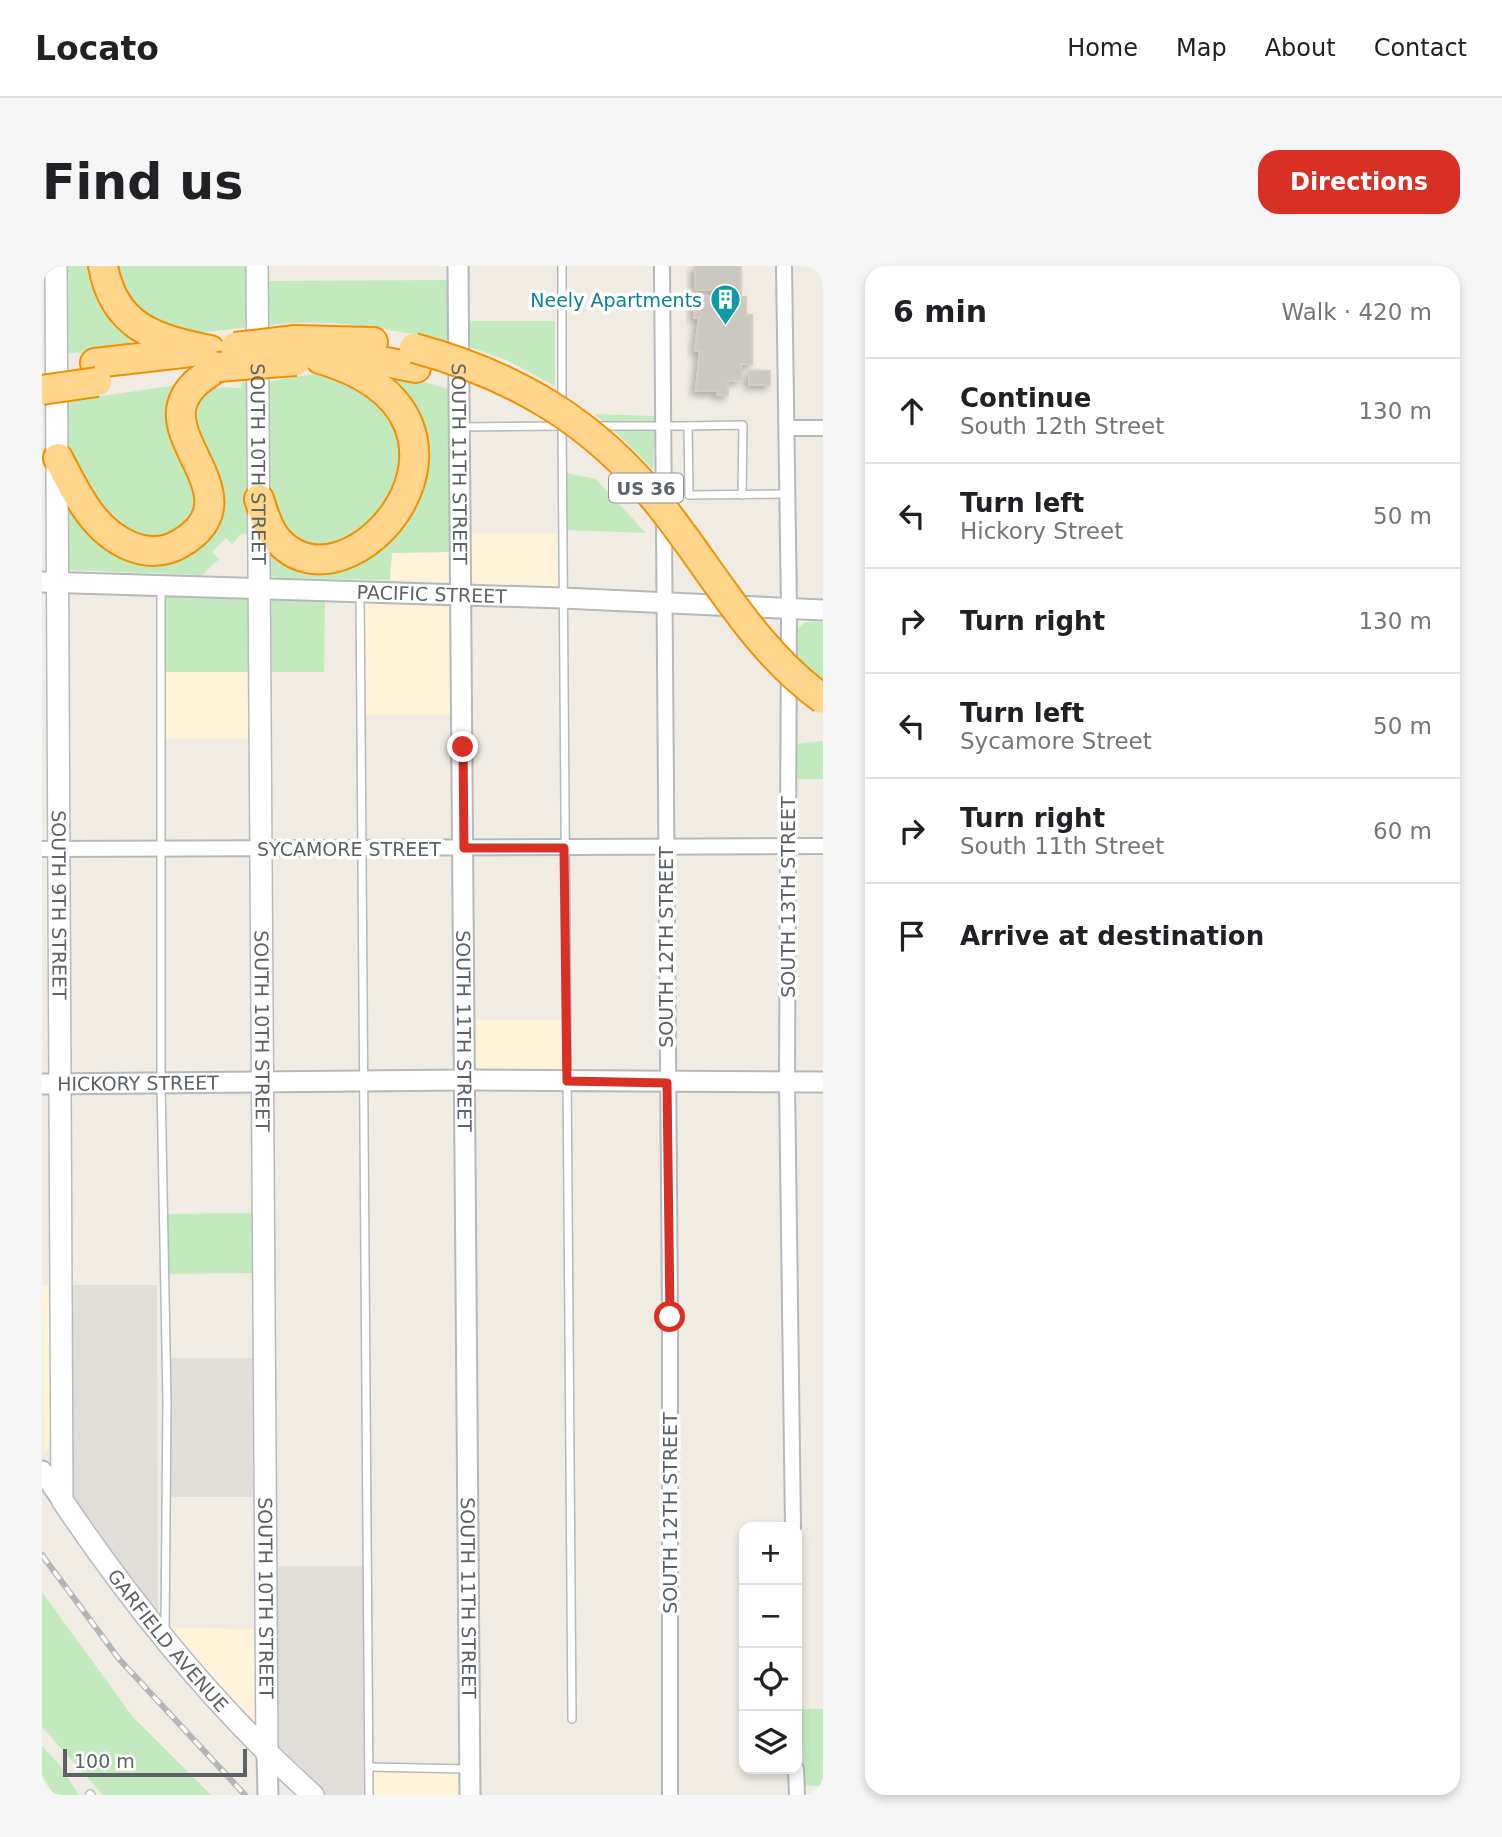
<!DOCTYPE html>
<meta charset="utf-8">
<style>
:root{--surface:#fff;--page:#f6f6f6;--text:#202124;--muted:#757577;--line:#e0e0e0;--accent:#d93025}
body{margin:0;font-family:"DejaVu Sans",sans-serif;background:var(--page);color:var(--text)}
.controls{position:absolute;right:21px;bottom:21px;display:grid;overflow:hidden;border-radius:14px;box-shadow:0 4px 10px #0003}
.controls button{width:63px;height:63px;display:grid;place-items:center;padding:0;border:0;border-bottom:2px solid var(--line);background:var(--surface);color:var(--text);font:35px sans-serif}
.scale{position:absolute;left:21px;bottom:18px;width:184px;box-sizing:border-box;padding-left:7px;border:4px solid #5c6266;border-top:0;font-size:19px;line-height:24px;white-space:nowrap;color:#5c6266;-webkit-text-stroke:5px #fff;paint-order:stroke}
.stop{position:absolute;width:21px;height:21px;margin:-16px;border:5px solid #d93025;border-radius:50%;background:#fff}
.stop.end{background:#d93025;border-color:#fff;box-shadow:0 2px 7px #0008}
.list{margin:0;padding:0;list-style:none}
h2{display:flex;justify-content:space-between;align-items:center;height:91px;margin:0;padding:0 28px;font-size:30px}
h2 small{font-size:23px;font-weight:400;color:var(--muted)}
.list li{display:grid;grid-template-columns:46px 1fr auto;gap:21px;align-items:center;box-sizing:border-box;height:105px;padding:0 28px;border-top:2px solid var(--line)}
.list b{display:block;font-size:26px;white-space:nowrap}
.list p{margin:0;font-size:23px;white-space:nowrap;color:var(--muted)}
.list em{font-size:23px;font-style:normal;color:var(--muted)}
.icon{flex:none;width:38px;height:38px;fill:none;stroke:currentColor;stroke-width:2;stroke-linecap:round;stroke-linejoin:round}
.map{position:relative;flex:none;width:781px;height:1529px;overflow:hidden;border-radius:21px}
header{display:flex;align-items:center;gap:42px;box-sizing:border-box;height:98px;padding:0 35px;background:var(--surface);border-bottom:2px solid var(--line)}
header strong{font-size:33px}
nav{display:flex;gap:38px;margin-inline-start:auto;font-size:24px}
.intro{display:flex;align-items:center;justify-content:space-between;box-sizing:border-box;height:168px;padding:0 42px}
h1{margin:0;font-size:49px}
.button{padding:18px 32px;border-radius:21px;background:var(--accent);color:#fff;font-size:24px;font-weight:700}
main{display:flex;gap:42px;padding:0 42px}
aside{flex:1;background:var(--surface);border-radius:21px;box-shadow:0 4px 10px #0003}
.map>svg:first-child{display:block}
</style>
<header>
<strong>Locato</strong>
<nav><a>Home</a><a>Map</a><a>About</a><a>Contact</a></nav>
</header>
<div class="intro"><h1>Find us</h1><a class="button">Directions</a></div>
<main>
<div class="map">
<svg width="781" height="1529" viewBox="0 0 781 1529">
<defs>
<filter id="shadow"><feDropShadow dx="-4" dy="4" stdDeviation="3.5" flood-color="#0004"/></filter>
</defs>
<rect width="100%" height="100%" fill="#f0ece4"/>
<!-- commercial -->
<g fill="#fff3da">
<path d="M425,267L516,268V320L436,319L429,316Z"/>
<path d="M409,286V313L406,316L348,314L350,287Z"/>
<path d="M323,334L410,341V449H323Z"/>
<path d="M123,406H208V473H122Z"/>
<path d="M431,754H519L520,806L434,805L431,799Z"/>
<path d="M0,1019H10L9,1177L2,1187Z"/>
<path d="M129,1362L215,1363L213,1456L209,1457L130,1372Z"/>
<rect x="331" y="1505" width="90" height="24"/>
</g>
<!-- industrial -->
<g fill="#e1ded9">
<path d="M29,1019H115L116,1353L29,1229Z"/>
<rect x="128" y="1092" width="87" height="139"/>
<path d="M233,1300H321L322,1529H282L237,1488L233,1481Z"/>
</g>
<!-- green -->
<g fill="#c3eabe">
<path d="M24,0H55L92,72C82,90 42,86 23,87Z"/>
<path d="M68,0H205L206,61L141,69L90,43Z"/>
<path d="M407,14V75C347,63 288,51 226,59L225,15Z"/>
<path d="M428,55H513V120L464,94L428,81Z"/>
<path d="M282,106L350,141L362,218L315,274L255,281L227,236L225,116Z"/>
<path d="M333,106L365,111L407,123L409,286L350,287L348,314L235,312L229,309L226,272L282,296L377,218Z"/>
<path d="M200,115L206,116V268H199L190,278L184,272L170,286L177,293L160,309L27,304L24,228L84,286L158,270L149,159L154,137L171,121L199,122Z"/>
<path d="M143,118L158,210L155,251L121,277L67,261L29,191L24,173V135Z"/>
<path d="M552,148L613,150L611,204L576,168Z"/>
<path d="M524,207L554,213L604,267L523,264Z"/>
<path d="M124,329L203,331L207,335L208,406H123Z"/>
<path d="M232,333H283L282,406H228V337Z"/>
<path d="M764,356H781V423L753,398L754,364Z"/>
<path d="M781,475V513H753V478Z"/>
<path d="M212,947V1007L127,1008L125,948Z"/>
<path d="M0,1326L91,1451L169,1529H61L0,1461Z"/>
<path d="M758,1443H781V1520H762Z"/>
<path d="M0,1480L17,1498L37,1529H12L0,1509Z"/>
</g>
<!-- building -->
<g fill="#cbc7c1" stroke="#d6cdc2" stroke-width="2" filter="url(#shadow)">
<path d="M653,0H699V31H704V49H710V98H699V114L686,115V129H675V125H654L658,85H653L657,52H652V31L672,30V24H653Z"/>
<rect x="707" y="105" width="21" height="14"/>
</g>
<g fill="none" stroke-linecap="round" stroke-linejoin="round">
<defs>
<g id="service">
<path d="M520,0V139"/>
<path d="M520,155L530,1453"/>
<path d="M552,160H646L647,229L745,228"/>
<path d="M646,160L701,159L700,229"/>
<path d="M419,161L523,160"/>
<path d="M119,321V817L125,1136L123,1365"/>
<path d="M318,326L327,1529"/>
<path d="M327,1501L425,1503"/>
<path d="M48,1528L49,1529"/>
</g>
<g id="minor">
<path d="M620,0L628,1051V1529"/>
<path d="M742,0L747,343L745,816L751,1261"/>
<path d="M746,162H781"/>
<path d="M0,583L781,580"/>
<path d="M754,1503L755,1529"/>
</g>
<g id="tertiary">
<path id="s1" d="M416,0L428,1529"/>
<path id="s2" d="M0,316L520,332L781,344"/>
<path id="s3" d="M0,818L422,814L781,816"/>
<path d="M0,1205L20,1234"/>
<path d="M225,1488L226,1529"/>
</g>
<g id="secondary">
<path id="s4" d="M14,0L20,1234C92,1341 174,1443 271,1529"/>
<path id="s5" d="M215,0L225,1488"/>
</g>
<g id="motorway">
<path d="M61,0C72,61 113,73 168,84"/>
<path d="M253,74L331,76"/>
<path d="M297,93L339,95L374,102"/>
<path d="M53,97L149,86"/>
<path d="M16,192C34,226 50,264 88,280C105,287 123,287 139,277C208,236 128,182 140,139C145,120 161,111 176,101"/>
<path d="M217,233C222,247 225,261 234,272C307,360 479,152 278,93"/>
</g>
</defs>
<!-- service casing -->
<use href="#service" stroke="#b5b8bc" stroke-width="10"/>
<!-- minor casing -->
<use href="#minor" stroke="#b5b8bc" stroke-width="18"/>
<!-- tertiary casing -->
<use href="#tertiary" stroke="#b5b8bc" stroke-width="23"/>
<!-- secondary casing -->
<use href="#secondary" stroke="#b6bac0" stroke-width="24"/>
<!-- motorway casing -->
<use href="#motorway" stroke="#f48f00" stroke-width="32"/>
<!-- service -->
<use href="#service" stroke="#fff" stroke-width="7"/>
<!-- minor -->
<use href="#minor" stroke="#fff" stroke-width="14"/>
<!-- tertiary -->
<use href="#tertiary" stroke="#fff" stroke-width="19"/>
<!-- secondary -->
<use href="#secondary" stroke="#fff" stroke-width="21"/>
<!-- motorway -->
<use href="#motorway" stroke="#ffd68c" stroke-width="28"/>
<defs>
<path id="rail" d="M0,1289L77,1393L203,1529"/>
</defs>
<!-- rail casing -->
<use href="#rail" stroke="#b4b5b6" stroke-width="6"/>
<!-- rail -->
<use href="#rail" stroke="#fff" stroke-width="3.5" stroke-dasharray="10" stroke-linecap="butt"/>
<defs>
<g id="motorway-bridge">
<path d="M193,81L253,74"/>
<path d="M372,82C472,109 553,156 618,239C671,305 711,383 781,433"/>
<path d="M176,101L254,95"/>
<path d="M0,124L55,116"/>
</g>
</defs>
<!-- motorway-bridge casing -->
<use href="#motorway-bridge" stroke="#f48f00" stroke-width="32" stroke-linecap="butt"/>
<!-- motorway-bridge -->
<use href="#motorway-bridge" stroke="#ffd68c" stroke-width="28"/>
</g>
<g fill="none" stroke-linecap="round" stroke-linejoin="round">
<!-- route -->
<path stroke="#d93025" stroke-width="9" d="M421,481L422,582H522L525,815L625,817L628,1051"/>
</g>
<!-- icons -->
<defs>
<symbol id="building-pin" viewBox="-11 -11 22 30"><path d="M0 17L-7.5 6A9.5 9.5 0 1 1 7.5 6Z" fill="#0f9aa8" stroke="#fff"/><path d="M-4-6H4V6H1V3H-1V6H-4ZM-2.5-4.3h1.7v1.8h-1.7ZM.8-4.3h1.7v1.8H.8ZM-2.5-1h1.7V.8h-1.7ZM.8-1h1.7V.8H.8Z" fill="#fff"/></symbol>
</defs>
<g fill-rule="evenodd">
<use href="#building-pin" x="666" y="16" width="35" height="47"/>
</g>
<g text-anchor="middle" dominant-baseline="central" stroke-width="7" stroke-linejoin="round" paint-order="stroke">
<!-- shield labels -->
<rect fill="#fff" stroke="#8d9194" stroke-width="2" x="567" y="207.5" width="74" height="29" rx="5"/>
<g font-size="18" font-weight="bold" fill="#5c6266">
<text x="604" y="222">US 36</text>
</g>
<!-- culture labels -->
<g font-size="19" fill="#0d838f" stroke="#fff" text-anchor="end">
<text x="660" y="34">Neely Apartments</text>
</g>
<!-- street labels -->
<g font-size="19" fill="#5c6266" stroke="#fff">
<text stroke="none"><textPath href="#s5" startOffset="198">SOUTH 10TH STREET</textPath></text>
<text stroke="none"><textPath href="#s1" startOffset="198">SOUTH 11TH STREET</textPath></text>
<text stroke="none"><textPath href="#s2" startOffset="390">PACIFIC STREET</textPath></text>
<text x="307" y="583">SYCAMORE STREET</text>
<text transform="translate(746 631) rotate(-90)">SOUTH 13TH STREET</text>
<text stroke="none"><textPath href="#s4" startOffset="639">SOUTH 9TH STREET</textPath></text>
<text transform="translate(624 681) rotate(-90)">SOUTH 12TH STREET</text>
<text stroke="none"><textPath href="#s5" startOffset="765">SOUTH 10TH STREET</textPath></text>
<text stroke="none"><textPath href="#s1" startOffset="765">SOUTH 11TH STREET</textPath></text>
<text stroke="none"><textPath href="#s3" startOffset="96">HICKORY STREET</textPath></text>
<text transform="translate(628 1247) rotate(-90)">SOUTH 12TH STREET</text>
<text stroke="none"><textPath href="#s5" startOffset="1332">SOUTH 10TH STREET</textPath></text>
<text stroke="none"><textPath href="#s1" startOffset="1332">SOUTH 11TH STREET</textPath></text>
<text stroke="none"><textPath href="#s4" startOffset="1410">GARFIELD AVENUE</textPath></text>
</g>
</g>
</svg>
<div class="controls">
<button>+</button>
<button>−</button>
<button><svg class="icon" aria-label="locate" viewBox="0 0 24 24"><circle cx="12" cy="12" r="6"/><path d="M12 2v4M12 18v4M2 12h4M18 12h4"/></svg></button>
<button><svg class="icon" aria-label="layers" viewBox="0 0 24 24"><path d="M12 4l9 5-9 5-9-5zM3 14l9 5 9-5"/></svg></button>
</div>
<div class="scale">100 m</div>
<div class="stop" style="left:628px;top:1051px"></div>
<div class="stop end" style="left:421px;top:481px"></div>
</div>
<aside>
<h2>6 min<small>Walk · 420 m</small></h2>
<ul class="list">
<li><svg class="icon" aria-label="ahead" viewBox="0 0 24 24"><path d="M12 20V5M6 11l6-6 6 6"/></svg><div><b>Continue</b><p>South 12th Street</p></div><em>130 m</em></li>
<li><svg class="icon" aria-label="left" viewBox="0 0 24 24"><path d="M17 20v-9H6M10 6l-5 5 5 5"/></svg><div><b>Turn left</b><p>Hickory Street</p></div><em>50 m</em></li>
<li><svg class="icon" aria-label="right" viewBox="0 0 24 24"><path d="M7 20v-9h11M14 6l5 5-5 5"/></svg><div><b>Turn right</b></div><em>130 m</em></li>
<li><svg class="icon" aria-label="left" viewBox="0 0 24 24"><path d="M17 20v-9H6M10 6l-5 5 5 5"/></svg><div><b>Turn left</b><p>Sycamore Street</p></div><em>50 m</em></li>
<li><svg class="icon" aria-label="right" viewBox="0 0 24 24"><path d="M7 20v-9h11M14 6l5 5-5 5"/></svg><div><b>Turn right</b><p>South 11th Street</p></div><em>60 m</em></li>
<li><svg class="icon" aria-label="arrive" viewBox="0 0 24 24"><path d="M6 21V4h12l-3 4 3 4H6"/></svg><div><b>Arrive at destination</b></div></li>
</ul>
</aside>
</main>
